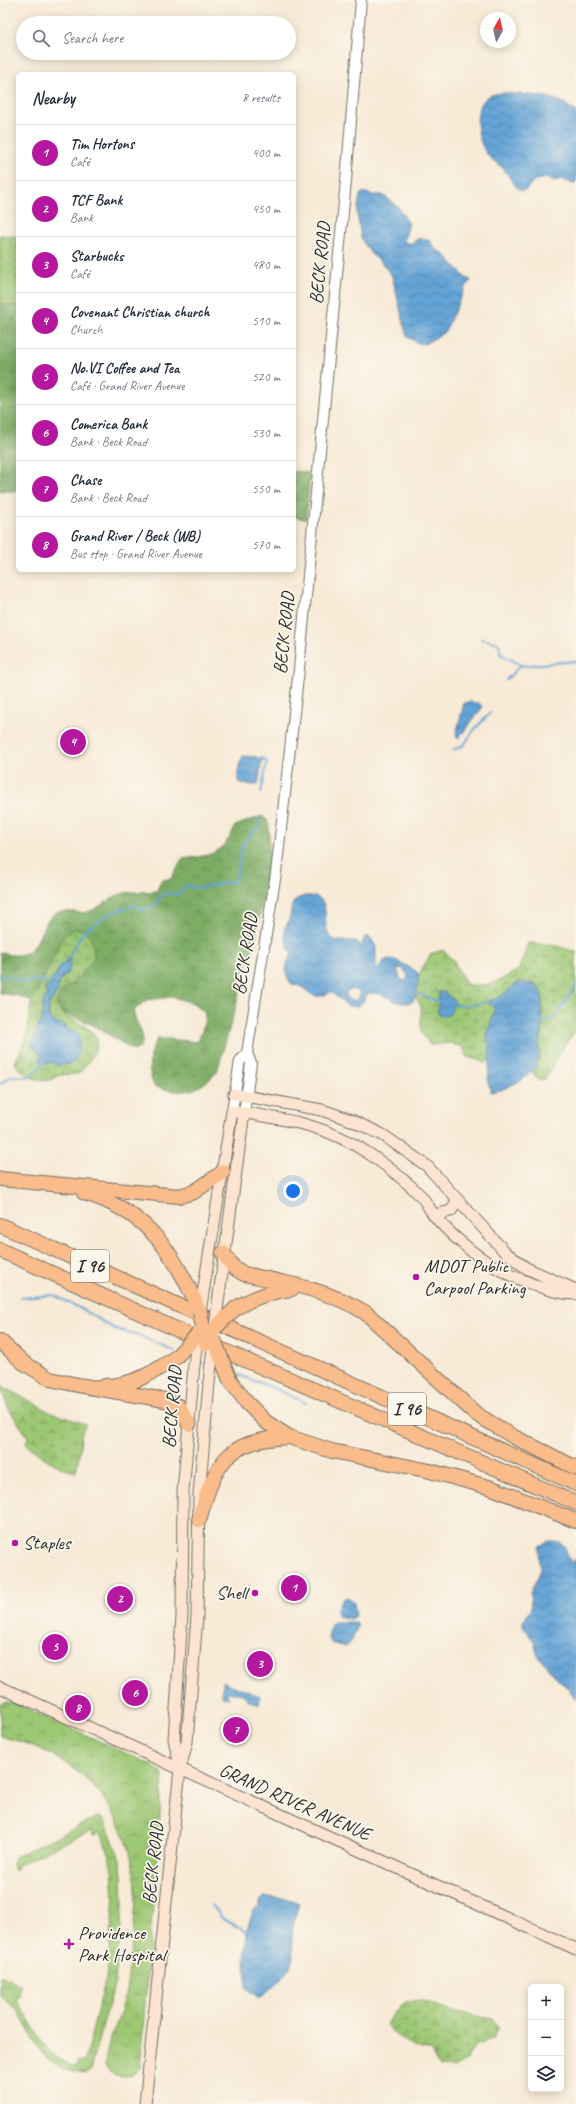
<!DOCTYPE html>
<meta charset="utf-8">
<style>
:root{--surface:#fff;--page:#f6f6f7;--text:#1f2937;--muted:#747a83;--line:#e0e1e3;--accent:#b5179e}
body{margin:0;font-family:Caveat,sans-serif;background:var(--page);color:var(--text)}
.controls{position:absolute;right:12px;bottom:12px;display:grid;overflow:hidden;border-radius:6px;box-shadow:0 2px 10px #0003}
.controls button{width:36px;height:36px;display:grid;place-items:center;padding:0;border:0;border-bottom:1px solid var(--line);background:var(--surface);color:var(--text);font:20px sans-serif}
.compass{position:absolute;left:480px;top:12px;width:36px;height:36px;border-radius:50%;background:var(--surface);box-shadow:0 2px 10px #0003;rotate:8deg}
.you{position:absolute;left:293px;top:1191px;width:14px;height:14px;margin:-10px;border:3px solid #fff;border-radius:50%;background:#1a73e8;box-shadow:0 0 0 6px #1a73e833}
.badge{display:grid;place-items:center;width:26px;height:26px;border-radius:50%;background:var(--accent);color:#fff;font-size:13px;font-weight:700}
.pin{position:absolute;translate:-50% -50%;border:2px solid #fff;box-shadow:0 1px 4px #0006}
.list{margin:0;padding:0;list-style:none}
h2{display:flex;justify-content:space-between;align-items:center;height:52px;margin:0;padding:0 16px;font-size:17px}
h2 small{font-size:13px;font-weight:400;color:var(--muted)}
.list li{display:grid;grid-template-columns:26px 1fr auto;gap:12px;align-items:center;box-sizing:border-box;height:56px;padding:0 16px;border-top:1px solid var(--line)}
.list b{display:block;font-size:15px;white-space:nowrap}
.list p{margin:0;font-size:13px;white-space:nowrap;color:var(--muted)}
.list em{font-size:13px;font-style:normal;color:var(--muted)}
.icon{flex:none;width:22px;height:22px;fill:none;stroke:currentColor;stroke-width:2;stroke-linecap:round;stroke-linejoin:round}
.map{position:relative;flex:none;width:576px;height:2104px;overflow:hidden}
.search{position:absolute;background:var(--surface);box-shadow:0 2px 10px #0003;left:16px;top:16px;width:280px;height:44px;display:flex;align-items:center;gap:10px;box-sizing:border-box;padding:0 14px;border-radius:22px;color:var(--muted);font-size:15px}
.panel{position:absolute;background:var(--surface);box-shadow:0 2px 10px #0003;left:16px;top:72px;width:280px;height:500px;border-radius:6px}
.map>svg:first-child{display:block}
</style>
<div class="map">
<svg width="576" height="2104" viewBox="0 0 576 2104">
<defs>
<pattern id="grass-tufts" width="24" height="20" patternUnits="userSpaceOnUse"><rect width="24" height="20" fill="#9cc773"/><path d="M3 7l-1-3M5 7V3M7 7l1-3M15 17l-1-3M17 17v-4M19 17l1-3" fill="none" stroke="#7fa25f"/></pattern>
<pattern id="forest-crowns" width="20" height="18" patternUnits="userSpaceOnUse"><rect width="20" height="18" fill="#7dac65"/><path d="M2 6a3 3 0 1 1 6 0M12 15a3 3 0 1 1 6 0" fill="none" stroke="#678c53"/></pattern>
<pattern id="wetland-marsh" width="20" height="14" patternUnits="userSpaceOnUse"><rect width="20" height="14" fill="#9cc773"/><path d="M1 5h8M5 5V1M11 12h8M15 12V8" fill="none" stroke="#7fa25f"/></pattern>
<pattern id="park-dots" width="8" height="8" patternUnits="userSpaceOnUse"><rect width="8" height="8" fill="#9cc773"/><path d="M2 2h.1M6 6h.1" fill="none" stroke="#7fa25f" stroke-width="1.8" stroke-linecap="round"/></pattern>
<pattern id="water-waves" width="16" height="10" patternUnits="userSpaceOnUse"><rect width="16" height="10" fill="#63a3d5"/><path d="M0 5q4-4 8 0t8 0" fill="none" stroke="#5285ad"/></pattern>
</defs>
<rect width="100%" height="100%" fill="#fbf7ec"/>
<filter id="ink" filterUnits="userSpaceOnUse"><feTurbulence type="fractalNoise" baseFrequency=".025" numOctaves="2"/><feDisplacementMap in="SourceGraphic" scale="8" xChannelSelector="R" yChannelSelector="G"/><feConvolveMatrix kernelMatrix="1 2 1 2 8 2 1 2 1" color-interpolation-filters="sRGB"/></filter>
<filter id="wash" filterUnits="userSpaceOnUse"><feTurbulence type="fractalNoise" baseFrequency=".012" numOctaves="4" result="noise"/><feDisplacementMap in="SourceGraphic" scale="16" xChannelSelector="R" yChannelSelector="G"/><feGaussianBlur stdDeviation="0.9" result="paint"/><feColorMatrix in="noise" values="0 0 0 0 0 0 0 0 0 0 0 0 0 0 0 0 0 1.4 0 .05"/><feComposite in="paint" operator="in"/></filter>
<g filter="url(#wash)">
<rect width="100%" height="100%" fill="#f7ead6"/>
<!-- grass -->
<g fill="url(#grass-tufts)" stroke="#64794f">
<path d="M6,1702L15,1703L150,1764L160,1771L163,1776L140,2067L133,2075C123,2077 108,2076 105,2065C106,2042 121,2019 125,1995C128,1981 129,1965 131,1950C133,1931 136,1912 136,1893C135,1835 104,1784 54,1756C38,1746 18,1741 0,1736V1705Z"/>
<path d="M98,1817L105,1821L120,1859L122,1875L123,1906L115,1983L94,2055L92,2069L86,2074L71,2072L47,2059L37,2046L18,2011L0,1995V1975L21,1985L19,1989L20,1997L16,1999C36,2026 41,2056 75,2067L77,2061L84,2062L106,1978L114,1898L112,1870L108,1851L100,1833L94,1835L91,1830L16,1866L17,1870H14L12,1864L14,1857Z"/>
</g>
<!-- forest -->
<g fill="url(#forest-crowns)" stroke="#546c48">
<path d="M0,235L18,237V491H0Z"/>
<path d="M294,471L310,473V475L306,519L294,517Z"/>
<path d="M262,816L267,820L269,825V871L254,942L217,1072C196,1094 182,1095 154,1086C147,1072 148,1051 158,1038L198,1042L204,1025L205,1013L193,1003L172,997L147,1000L133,1011C136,1026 152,1040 135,1051L91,1024L18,996L0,993V952C6,955 11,955 18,955C41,952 38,927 53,915C64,907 77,915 88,912C99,908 108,900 118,895C132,890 144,893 157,891L161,880L171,879L182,859C211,855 223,856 235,826Z"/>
</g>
<!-- wetland -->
<g fill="url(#wetland-marsh)" stroke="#64794f" fill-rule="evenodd">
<path d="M74,929C91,929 93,942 94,957C89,967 78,977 70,985C67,988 60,991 59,995C47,1022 99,1020 97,1044C96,1054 85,1065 80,1073C73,1075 68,1074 61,1075C57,1075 54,1079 50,1080C36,1083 22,1073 15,1063L27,1035L31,1004L64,936ZM70,957L68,972L59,982L58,991L52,1001L49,1002V1018L59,1025L67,1027L63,1028L67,1030V1064L40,1059L42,1054L37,1051L36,1047L31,1046L40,1022L43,1021L41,1018L48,996L44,989L51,985L53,978L55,977L60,965L65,963Z"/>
<path d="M528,943L551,944L576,952V1030L564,1046L545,1079L538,1080L532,1073L537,1066L540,1052L538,1045L542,1035V996L540,989C520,970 513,991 498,998C494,1000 491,999 487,1002L495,1007L487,1036L490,1050L489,1060L484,1062L467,1057L463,1047L450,1043L430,1045L421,1032V1006L416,997L418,976L431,954L443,950L453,960L466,984C486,989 502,980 519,969ZM439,992L452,998L455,1002L449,1015L438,1014Z"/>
<path d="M0,1385L52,1413L86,1424L81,1435L80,1450L76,1472C65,1472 34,1452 26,1444L28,1437L8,1408Z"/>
<path d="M421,2000L450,2011L493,2019L498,2027L493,2038L474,2047L466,2060L454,2068L439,2067L430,2050C413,2050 396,2037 386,2023L405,2002Z"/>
</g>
<!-- park -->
<path fill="url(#park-dots)" stroke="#64794f" d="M0,235L18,237V306L0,304Z"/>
<!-- water -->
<g fill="url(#water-waves)" stroke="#476780" fill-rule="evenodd">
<path d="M502,93C522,94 545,94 564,103C568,105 571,110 576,112V182L572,183L561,179L554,181L549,178L534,180L526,190L521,191C513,185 510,177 504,170C501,166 491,160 487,154C477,140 472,113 485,99C490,94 495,94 502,93Z"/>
<path d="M363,192L373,195H383L399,208L409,224L404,241L409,244L420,238L430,241L435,249L443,253L466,278L471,280L465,288L445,332L425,344L418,343L407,337L392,276L380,261L370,253L361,238L357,213L360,195Z"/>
<path d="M469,702L479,703L483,707L458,739L456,735L464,703Z"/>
<path d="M243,756L257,757L262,761L258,785L240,784C236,775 238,765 243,756Z"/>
<path d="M305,896C339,894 315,928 335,941H355L359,943L360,949L365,936L371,938L376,947V969L379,968C385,953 396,960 407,966C410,968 416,970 418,973C420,978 416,998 413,1001C397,1010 383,988 367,994L363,1002L357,1007L348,1006L331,992C318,999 314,997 303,988C299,985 295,986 291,983C283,976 286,961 292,954C288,949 283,935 285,928C286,925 288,922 289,919C293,907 289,900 305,896ZM397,968L403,969L408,975L406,981L401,980ZM351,989L361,992L358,1000H349L346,996V992Z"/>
<path d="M68,957L70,959L69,971L59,982L58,991L52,1001L49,1002L48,1017L58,1025L61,1023L67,1027H63L64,1029L74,1031C83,1039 79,1051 75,1061L69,1065L65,1064L58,1066L50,1061L49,1064L39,1061L42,1054L36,1051V1047L30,1046L37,1034L40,1022L43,1021L41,1019L44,1011L42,1009L44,999L48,996L44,989L51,985L53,977H56L60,965L65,963Z"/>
<path d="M519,982L536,985L542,992V1035L538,1045L540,1052L537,1066L522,1080L501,1090L491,1092L488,1082L490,1050L487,1036L495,1008L487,1002L500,997Z"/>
<path d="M439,992H445L455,1002L449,1015L443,1016L438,1014Z"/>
<path d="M548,1541C569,1540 563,1550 572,1563L576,1558V1701L569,1689L559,1681L537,1654L534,1640L523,1627V1622L531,1609L530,1593L540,1572L539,1546Z"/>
<path d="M348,1597L354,1603L356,1616L350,1619L337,1616V1610L342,1599Z"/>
<path d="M334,1622H356L358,1625L352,1641L345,1647L331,1643L328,1639L331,1624Z"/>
<path d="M223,1680L226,1683L260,1696L259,1705L248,1700L243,1694L226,1692L229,1698L222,1697Z"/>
<path d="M264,1897H279L299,1903C296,1913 293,1923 292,1936C292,1945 294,1954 292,1964C289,1975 267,1992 259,1998L246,1988L245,1960L247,1929L253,1911L260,1905V1901Z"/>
</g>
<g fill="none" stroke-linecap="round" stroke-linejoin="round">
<!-- stream -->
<g stroke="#63a3d5" stroke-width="2">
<path d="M481,639L496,642L500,646V654L521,665"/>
<path d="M506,680L520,666L576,661"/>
<path d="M453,750L464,745L474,730L490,713"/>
<path d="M258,759L264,758L263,760L267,761L261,793"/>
<path d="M68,958L80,937L86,930L109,914L134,905L142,910L155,906L159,898L164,893L180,894L185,886L200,888L235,881L243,842L250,838L254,830L260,828L259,819"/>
<path d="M0,976L13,978L25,983L35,980L53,982"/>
<path d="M416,993L440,1002"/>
<path d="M452,1004L465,1006L487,1002"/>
<path d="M542,1022L554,1019L576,985"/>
<path d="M0,1084L11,1076C36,1078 28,1078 45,1061"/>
<path d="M21,1298L54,1295L85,1311L115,1329L135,1334L175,1351"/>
<path d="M198,1361L207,1364"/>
<path d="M233,1373L269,1386L306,1403"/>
<path d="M212,1905L223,1919L247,1931"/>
</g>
</g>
</g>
<g filter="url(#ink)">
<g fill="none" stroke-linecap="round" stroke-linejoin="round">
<defs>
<g id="tertiary">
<path d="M232,1111L240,1061L247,1053L276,873L299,669L346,181L361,0"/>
<path d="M244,1113L251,1063L247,1053"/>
</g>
<g id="secondary">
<path d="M234,1094L322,1110L351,1120L383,1135L427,1166L505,1252L526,1268L576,1290"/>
<path d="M434,1215L451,1211L457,1201"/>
<path d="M218,1302L244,1113"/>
<path d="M200,1312L232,1111C285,1119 326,1124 371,1155C388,1167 406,1181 420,1195C426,1201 429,1209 434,1215C442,1225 452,1235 462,1243C482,1261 507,1275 532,1284C547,1289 560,1294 576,1294"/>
<path d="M0,1687L576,1949"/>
<path d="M180,1766L174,1739L182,1616L183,1492L194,1365"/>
<path d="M145,2104L180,1769L187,1742L197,1617L199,1494L210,1373"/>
</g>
<g id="motorway">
<path d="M0,1179L179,1196L194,1192L223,1172"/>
<path d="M84,1193C148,1211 175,1254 200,1312"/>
<path d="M0,1225L576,1484"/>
<path d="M0,1250L236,1356L576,1503"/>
<path d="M223,1253L233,1267L244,1274C287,1283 329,1290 366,1313L476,1414L514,1437L576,1468"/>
<path d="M236,1308C254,1297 271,1291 292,1289"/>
<path d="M0,1341L24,1363L50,1379L78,1385L165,1400L178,1406L189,1424"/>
<path d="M230,1380L247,1403L266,1422L289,1437L332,1451L430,1471L492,1488L576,1521"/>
<path d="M105,1386C132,1386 155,1372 176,1357"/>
<path d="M199,1520C215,1464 225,1440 289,1437"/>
</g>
</defs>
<!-- tertiary casing -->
<use href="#tertiary" stroke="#726e67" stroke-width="12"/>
<!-- secondary casing -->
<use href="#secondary" stroke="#726e67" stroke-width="13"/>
<!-- motorway casing -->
<use href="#motorway" stroke="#726e67" stroke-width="16"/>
<!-- tertiary -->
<use href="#tertiary" stroke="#fff" stroke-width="10"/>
<!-- secondary -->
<use href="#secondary" stroke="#fde4d0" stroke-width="11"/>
<!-- motorway -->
<use href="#motorway" stroke="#f9bc8a" stroke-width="14"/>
<defs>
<g id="secondary-bridge">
<path d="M215,1328L218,1302"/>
<path d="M194,1365L198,1332"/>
<path d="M210,1373L214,1340"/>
</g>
<g id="motorway-bridge">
<path d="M200,1312L206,1344"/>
<path d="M215,1328L236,1308"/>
<path d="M214,1340L230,1380"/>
<path d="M176,1357L198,1334"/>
</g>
</defs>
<!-- secondary-bridge casing -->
<use href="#secondary-bridge" stroke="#726e67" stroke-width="13" stroke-linecap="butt"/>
<!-- motorway-bridge casing -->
<use href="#motorway-bridge" stroke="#726e67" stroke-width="16" stroke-linecap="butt"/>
<!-- secondary-bridge -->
<use href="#secondary-bridge" stroke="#fde4d0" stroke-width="11"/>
<!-- motorway-bridge -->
<use href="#motorway-bridge" stroke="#f9bc8a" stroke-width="14"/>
</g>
</g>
<!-- markers -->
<g fill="#b5179e" stroke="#fbf7ec" stroke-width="1.5">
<circle cx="416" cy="1277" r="4"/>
<circle cx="15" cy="1543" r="4"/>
<circle cx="255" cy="1593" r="4"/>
<path d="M67 1938h4v4h4v4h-4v4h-4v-4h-4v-4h4z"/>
</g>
<g text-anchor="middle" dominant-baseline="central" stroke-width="3.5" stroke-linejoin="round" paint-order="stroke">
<!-- shield labels -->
<g fill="#fbf7ec" stroke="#696865" stroke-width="1">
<rect x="71" y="1250" width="38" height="32" rx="3"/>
<rect x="388" y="1393" width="38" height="32" rx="3"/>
</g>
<g font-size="18" font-weight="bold" fill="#2b2b2b">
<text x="90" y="1266">I 96</text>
<text x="407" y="1409">I 96</text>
</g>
<!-- street labels -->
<g font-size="19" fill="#2b2b2b" stroke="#fbf7ec">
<text transform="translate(320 263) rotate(-84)">BECK ROAD</text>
<text transform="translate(284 633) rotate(-84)">BECK ROAD</text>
<text transform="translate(245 954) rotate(-81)">BECK ROAD</text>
<text transform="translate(172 1407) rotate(-85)">BECK ROAD</text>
<text transform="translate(295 1802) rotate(24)">GRAND RIVER AVENUE</text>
<text transform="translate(153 1863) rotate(-84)">BECK ROAD</text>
</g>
<!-- poi labels -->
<g font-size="19" fill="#2b2b2b" stroke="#fbf7ec" text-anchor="start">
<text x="424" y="1266">MDOT Public<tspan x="424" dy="22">Carpool Parking</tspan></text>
<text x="23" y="1543">Staples</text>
<text x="247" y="1593" text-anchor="end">Shell</text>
<text x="78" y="1933">Providence<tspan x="78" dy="22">Park Hospital</tspan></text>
</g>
</g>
</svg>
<div class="controls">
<button>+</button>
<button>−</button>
<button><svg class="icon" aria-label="layers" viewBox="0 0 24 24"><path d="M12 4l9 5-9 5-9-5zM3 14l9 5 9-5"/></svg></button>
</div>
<svg class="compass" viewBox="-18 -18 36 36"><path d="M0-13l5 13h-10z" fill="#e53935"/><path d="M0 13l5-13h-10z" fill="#747a83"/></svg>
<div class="you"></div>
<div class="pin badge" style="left:294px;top:1588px">1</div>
<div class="pin badge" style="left:120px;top:1599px">2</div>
<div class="pin badge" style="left:260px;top:1664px">3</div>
<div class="pin badge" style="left:73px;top:742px">4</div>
<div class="pin badge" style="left:55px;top:1647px">5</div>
<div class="pin badge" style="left:135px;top:1693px">6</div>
<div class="pin badge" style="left:236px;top:1730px">7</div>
<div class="pin badge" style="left:78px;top:1708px">8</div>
<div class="search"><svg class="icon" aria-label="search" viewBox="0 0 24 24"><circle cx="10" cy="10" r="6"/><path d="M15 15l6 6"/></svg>Search here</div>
<section class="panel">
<h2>Nearby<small>8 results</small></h2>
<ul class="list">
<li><span class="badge">1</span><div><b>Tim Hortons</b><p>Café</p></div><em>400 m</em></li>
<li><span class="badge">2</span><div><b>TCF Bank</b><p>Bank</p></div><em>450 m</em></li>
<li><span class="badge">3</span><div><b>Starbucks</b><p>Café</p></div><em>480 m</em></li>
<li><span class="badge">4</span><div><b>Covenant Christian church</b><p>Church</p></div><em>510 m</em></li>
<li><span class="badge">5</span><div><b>No.VI Coffee and Tea</b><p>Café · Grand River Avenue</p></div><em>520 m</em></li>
<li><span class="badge">6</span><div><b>Comerica Bank</b><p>Bank · Beck Road</p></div><em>530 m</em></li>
<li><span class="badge">7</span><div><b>Chase</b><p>Bank · Beck Road</p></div><em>550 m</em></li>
<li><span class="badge">8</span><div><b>Grand River / Beck (WB)</b><p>Bus stop · Grand River Avenue</p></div><em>570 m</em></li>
</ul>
</section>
</div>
